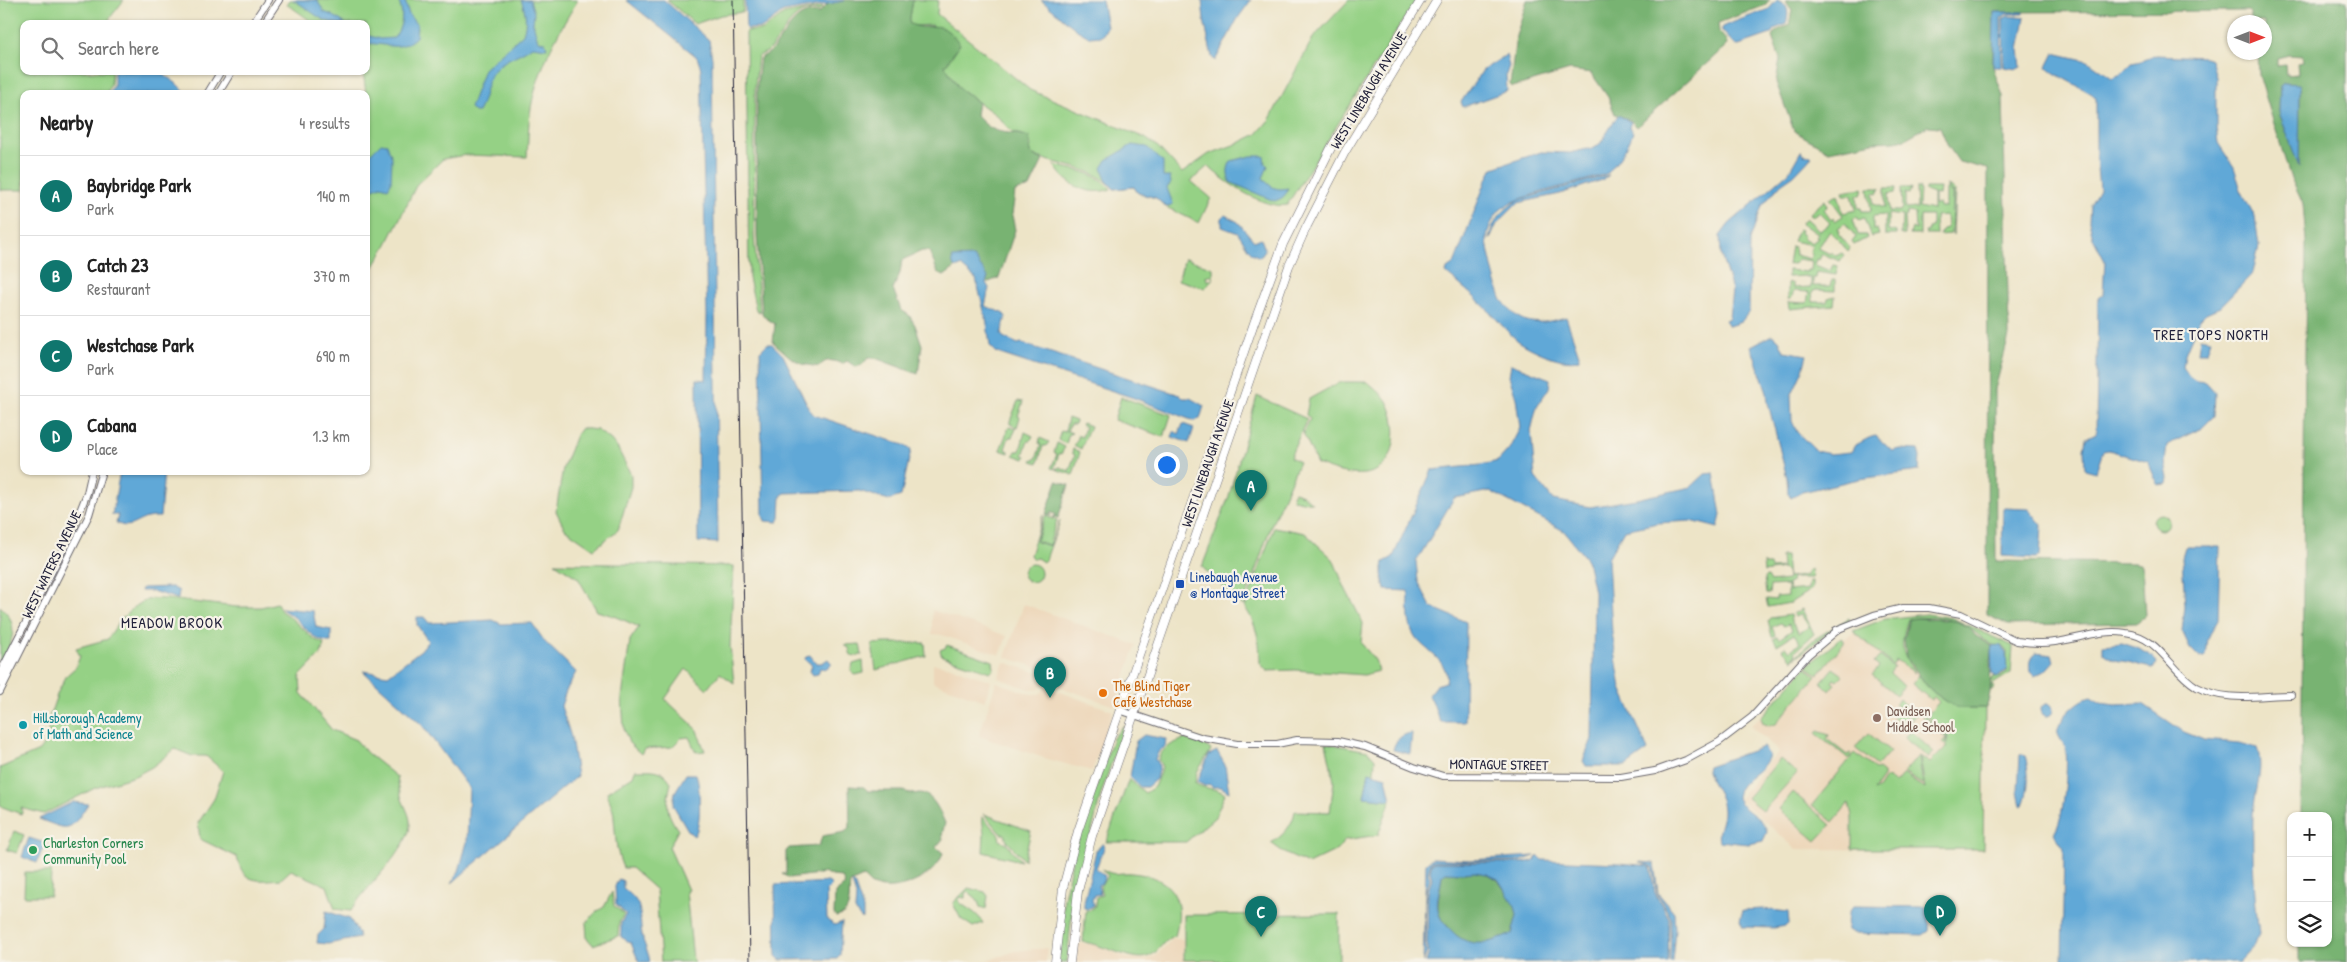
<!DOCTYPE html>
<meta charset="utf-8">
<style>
:root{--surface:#fff;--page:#f2f2f2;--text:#222;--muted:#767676;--line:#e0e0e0;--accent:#0f766e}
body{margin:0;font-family:"Patrick Hand",sans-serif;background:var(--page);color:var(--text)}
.controls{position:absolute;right:15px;bottom:15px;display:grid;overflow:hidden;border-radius:10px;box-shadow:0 1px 4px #0004}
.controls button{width:45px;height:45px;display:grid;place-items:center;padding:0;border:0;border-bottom:1px solid var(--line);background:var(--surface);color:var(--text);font:25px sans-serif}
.compass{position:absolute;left:2227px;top:15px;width:45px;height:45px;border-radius:50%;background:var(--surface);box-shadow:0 1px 4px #0004;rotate:90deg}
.you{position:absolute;left:1166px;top:464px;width:18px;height:18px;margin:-12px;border:4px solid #fff;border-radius:50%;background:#1a73e8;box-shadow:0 0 0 8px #1a73e833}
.badge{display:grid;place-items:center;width:32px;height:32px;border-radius:50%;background:var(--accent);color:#fff;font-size:16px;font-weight:700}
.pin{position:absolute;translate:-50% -41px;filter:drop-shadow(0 1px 2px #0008)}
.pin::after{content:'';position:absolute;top:26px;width:18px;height:15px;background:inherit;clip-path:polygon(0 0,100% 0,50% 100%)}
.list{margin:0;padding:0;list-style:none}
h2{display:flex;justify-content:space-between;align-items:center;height:65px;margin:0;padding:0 20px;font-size:21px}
h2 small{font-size:16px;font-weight:400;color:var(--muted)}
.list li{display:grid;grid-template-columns:32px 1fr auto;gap:15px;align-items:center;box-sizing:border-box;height:80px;padding:0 20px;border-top:1px solid var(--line)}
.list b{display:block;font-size:19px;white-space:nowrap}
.list p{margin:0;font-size:16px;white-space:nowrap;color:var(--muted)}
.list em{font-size:16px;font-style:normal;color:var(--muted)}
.icon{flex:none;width:28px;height:28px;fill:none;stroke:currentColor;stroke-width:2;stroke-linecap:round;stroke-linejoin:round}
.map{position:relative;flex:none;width:2347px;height:962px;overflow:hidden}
.search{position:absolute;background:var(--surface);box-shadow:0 1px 4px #0004;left:20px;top:20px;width:350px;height:55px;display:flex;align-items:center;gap:12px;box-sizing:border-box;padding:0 18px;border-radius:10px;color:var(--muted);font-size:19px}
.panel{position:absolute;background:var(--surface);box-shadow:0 1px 4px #0004;left:20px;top:90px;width:350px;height:385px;border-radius:10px}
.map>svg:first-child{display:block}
</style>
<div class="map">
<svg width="2347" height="962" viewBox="0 0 2347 962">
<rect width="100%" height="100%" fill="#f7f3e8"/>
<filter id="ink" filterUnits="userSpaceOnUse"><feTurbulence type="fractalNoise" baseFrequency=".02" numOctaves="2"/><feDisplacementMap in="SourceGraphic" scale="10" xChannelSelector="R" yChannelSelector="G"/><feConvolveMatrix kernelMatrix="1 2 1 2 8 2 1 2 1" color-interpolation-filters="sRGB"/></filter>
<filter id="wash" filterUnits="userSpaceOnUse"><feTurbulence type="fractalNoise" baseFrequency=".0096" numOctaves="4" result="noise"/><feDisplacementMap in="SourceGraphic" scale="20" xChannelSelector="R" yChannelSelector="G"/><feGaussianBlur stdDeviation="1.12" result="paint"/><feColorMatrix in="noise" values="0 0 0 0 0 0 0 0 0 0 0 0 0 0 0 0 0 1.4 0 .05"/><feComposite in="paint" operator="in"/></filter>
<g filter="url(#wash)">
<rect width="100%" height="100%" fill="#ede4c7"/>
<!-- built -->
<g fill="#edd7ba">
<path d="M1024,604L1136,645L1115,706L1048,683L1046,672L1042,669L1005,657Z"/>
<path d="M932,610L1007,636L1000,655L942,635L932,634Z"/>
<path d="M1861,628L1898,640L1906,657L1956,708H1986L1984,850L1796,849L1739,799L1779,751L1750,726L1784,694L1821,654Z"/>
<path d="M1004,662L1038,673L1043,684L1038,689L1032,690L998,678Z"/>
<path d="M933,664L948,666L991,681L985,701L933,682Z"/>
<path d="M996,682L1031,694H1040L1046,687L1113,711L1092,771L1047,759L979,736Z"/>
<path d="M1173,938L1183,940V960L1248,962H1077V943L1095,945L1127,958L1146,960L1157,955Z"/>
<path d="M1047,948L1046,962H984L1015,951Z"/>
</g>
<!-- green -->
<g fill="#95d185" stroke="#5c7a60">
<path d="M0,0H124L109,19L112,24H24V71H112L111,84L106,94H24V190H0Z"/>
<path d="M290,0H578C556,35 536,73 530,114C528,128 528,143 527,157L465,155L443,159L417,184L387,244L373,268L366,273V94L363,71H366V24H315L287,4Z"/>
<path d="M667,0H743V12L721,15L695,24Z"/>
<path d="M913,0H938L937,14L1030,90L1145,138L1157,146L1182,173L1209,154L1239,143L1257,134L1270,119L1313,38L1349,0H1416L1287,205C1265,210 1223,181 1208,166L1191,181L1211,198L1199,223L1166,207L1156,198L1138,193L1134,187L1114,189C1094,165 1056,167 1029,153L1031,146L1029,137L1012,132L996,115L959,88L945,66L960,44L932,25L914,26L909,23Z"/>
<path d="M823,7L819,11C792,6 784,36 768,51C766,53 761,54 758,57L755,85L754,235L760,312L756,310L749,278L746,31L763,30L784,14Z"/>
<path d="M1054,165C1074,170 1097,172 1111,189C1088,197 1066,185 1054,165Z"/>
<path d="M1946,185L1951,187L1955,191L1953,236V194Z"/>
<path d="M1863,188L1861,195H1857L1858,208H1861L1862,211H1871L1868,188H1880L1877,194L1873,193V204L1885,208V188H1896L1895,193L1888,194L1889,211H1900L1902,208L1901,188H1911L1909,194L1905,193V209L1917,208L1916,188H1920L1919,207L1933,210V194L1925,191V188H1940L1939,195L1934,194V204H1939V207H1946V188L1949,189L1952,195L1951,234L1939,235L1943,229L1947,228L1946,215L1935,216L1936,235H1926L1925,232H1928V228L1932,227V216H1920V235H1910L1912,228L1916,230L1915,213L1907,212V216H1904L1905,235H1901L1902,216L1888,214V230L1896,232V235H1885V215L1873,216V230L1877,229L1879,235L1871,237L1864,218L1859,220L1857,217L1853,219L1858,235H1866L1867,238L1854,245L1852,242L1856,237L1845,223L1838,228L1840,232L1838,233L1850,248L1848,251L1830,231L1818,248L1830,254L1831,252L1836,256L1842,253L1844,255L1840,261L1822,254L1819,260L1817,259L1815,265L1830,271L1833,265L1838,266L1836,275L1817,272L1816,278H1813V286H1830L1832,280H1835V291L1816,290L1812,292L1813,302H1827L1828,298L1835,296L1834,305L1789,309L1788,302L1807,303L1809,292L1794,291L1791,299H1788V282L1793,284V288L1811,287V278H1807V276L1788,277V270L1807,272V270H1811L1812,261L1797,259L1796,263L1788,265L1791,246L1794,247L1795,255L1810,259L1812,253L1810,252L1812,245L1793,241L1798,229L1801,230L1800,233L1804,236L1803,238L1812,243L1818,238L1816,237L1818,233L1801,224L1806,218L1820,231L1830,223L1819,212L1812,216L1809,214L1825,200L1827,207L1823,209L1831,220L1833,218L1835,221L1843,216L1830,198L1838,194L1843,213L1856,210L1852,195H1844L1843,192Z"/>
<path d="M1185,258L1213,268V278L1210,275L1206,276L1207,280H1213L1205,288L1178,280Z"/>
<path d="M1340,382H1368C1374,388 1383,394 1387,401C1394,414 1396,429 1394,442C1387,485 1347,477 1317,464L1303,433L1310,419L1306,415L1309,399Z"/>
<path d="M1257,396L1307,419L1290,457L1299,462L1271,526L1243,606L1202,567L1229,496Z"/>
<path d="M1121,397L1171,415L1164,437L1114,420Z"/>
<path d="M1018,401L1023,402L1018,416L1020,417L1017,427L1010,424V421Z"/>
<path d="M1068,418L1076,421L1075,424H1070L1067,431L1072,433L1069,434L1066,444L1058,440L1061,431L1065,432Z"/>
<path d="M1082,423L1090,426L1081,449L1074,445L1078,438L1077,435L1082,437L1085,427L1081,425Z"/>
<path d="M1009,427L1016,429L1012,437H1009L1005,449L1009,451V453L1000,450Z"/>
<path d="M581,428L597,430L611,440L618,449L631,475V487L618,530L594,549L565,529L556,511L563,468L576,435Z"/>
<path d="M1025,432L1033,436L1030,441H1028L1023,455L1026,456L1025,459L1014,455L1016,451H1020Z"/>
<path d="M1040,438L1049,442L1046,446H1043L1038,463L1032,461L1033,459H1036L1041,445L1039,444Z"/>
<path d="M1057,443L1065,447L1061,454L1059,453L1054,469L1051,468L1057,454L1054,453Z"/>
<path d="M1073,449L1080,452L1073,475L1055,469L1060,467L1069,471L1075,455L1072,453Z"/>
<path d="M1294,492L1303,495L1312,503L1293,499L1292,495Z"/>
<circle cx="2161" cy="522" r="8"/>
<path d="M1043,515L1036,542L1050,546L1060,521L1046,559L1043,562L1037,558L1033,559L1030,555Z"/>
<path d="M1045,516L1057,520L1049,545L1037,541Z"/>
<path d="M1274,527L1305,533L1333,559L1345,588L1363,623L1361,643L1375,660L1379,671L1364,675L1295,670L1267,671L1260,663C1260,641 1257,626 1245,607Z"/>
<path d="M1781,556H1786L1788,578L1807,575V572L1811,569L1812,578H1792L1791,583L1788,584L1789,591L1808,589L1809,581H1812V589L1790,603L1768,607L1766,599L1776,600V597L1787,596V585L1770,586L1769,594H1766L1764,578L1767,577L1770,582L1788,580L1787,572L1783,569L1764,572L1763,563L1765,565H1770L1771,569L1782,568Z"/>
<path d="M555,563L734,566L730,646L734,683L720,673L707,689L686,669L665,699L696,728L705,751L696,752L689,737L681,738L672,747L644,749L641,754L629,743L624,729L622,697L630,640L639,627L617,617L597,611L578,578Z"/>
<circle cx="1032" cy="573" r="9"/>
<path d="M167,599L237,607H261L277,603L281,611L291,618L314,639L324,644L321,654L300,676L301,693L332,730L356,740L367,753L397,777C398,783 399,790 401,796C403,804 409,812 410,821C413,847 364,887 351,911L335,909L327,886L291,870L281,879C257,881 243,884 237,857L200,839L198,823L214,799L223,771L206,756H192L175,749L152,767L135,776L95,788L44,814L21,808L23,812L21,814L0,806V768L39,751L48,738L50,715L58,692L67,675L76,667L80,656L76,648L108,639C116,624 131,606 147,600C153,598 161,599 167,599Z"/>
<path d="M0,606C22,625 11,644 0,666Z"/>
<path d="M1802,609L1814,634L1795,651L1796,654L1792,659L1782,649L1786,646L1790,651L1800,643L1794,634L1777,645L1773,639L1777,636L1779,639L1792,630L1789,624L1784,626L1780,623L1772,627L1775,635L1772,637L1768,620L1770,618L1790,615L1791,621L1799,633L1809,627L1801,614L1795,617L1793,614Z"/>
<path d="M1927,614L1952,618L2013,646L2011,673L1993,684L1994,688L1991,691L1993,677H1999L2006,672L2007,652L2002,646C1998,645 1994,646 1991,644C1982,639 1975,631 1966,626C1951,617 1925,616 1908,619C1904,631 1899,648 1907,660C1909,665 1914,669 1915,673L1896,660L1893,665L1853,631L1885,619Z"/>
<path d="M1849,618L1850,620L1829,632L1792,660L1813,640Z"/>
<path d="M1841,638L1844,640V643L1818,675L1807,666Z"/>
<path d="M885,643H925L926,656L876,670L872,644Z"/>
<path d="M860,644L862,655L851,656L849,648L844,645Z"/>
<path d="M947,645L993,661L994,669L991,672L942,656L940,650L945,648Z"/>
<path d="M1880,656L1894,667L1890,673L1904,686L1896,695L1872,675L1879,667L1874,663Z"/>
<path d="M863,661L864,673L855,675L851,671L853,664Z"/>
<path d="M1806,667L1816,676L1776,724L1769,726L1763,723L1761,717Z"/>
<path d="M1833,668L1843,675L1837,681L1834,679L1832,682L1835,684L1830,691L1821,682Z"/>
<path d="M1919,675L1930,690L1956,708H1985L1983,849H1852V816L1849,803L1833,822L1812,805L1855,753L1876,770L1878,769L1883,773V777L1874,790L1878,789L1885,778H1888L1895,783L1903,774L1925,789L1920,756L1930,763L1946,747L1948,736L1927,716L1939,702L1934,697L1931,700L1912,684Z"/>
<path d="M1899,699L1917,714L1912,719L1895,704Z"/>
<path d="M1894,707L1912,721L1906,727L1889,713Z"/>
<path d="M1927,711L1929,712L1925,717L1947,736L1945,745L1942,743L1946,738L1922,717Z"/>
<path d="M1124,725L1101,794L1072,911L1067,962H1058L1064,898L1074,852L1113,738Z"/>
<path d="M1818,731L1829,735L1827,739L1847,755L1850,753L1852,754L1848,759C1840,750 1825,743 1816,733Z"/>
<path d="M1910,731L1934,752L1929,758L1904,738Z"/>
<path d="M1868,733L1890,751L1877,766L1855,748Z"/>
<path d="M1184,739L1204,745L1211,750L1197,772L1195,783C1204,790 1216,787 1225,794L1215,817L1186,842H1106L1129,779L1145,793L1154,787L1162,767L1158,759C1163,747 1172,744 1184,739Z"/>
<path d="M1326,743L1368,751L1375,759L1374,774L1369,772L1364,797L1391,800L1378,835L1345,840L1337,850L1308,864L1286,854L1271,843C1283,836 1293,825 1295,811L1330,812L1334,781Z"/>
<path d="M1918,756H1919L1923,785L1904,773Z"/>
<path d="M1780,759L1797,773L1763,811L1747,798Z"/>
<path d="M635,770C651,770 663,767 671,783C666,804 665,811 678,830L669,847L688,890L686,891L693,960L695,962H661L656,890L631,868H623C615,848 616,838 614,818C614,809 609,801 607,792L633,776Z"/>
<path d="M1793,792L1831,825L1816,841L1779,809Z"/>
<path d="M984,814L1031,831L1024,860L1007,841L1005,834H1001Z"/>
<path d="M982,816L999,835L1000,841L1005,842L1021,861L983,852L984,834Z"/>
<path d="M14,831L24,835L17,853L7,850Z"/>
<path d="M1102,869C1115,877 1117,872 1131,873C1171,876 1186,898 1175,936C1164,937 1159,954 1147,957C1134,962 1101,944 1083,942L1086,910L1089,911L1095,906L1096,897L1102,895L1100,886L1108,876Z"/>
<path d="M25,872H51L50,896H24Z"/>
<path d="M968,888L985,892L988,896L986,909L980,907L977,899L968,891L965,893V898L959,897Z"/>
<path d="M612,892L614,906L624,914L619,923L618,936L593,945L587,938L586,923L596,912L604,907Z"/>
<path d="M958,897L960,899L958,901C968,910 976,911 983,923L973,927L961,919L953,904Z"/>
<path d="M1339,914V962L1184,960V915Z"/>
</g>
<!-- forest -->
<g fill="#78b372" stroke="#4d6a56" fill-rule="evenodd">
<path d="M844,0H913L909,23C930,35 937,13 960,44L945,66L959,88L978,102L976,115C996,138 1003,129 1029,137L1030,153L1043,160L1030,187L1015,192L1012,215L1015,230L999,278L986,283L987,277L973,257L953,265L955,268L944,276L938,273L929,251H922L902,260L900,273L893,289L901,310L909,315L915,325L922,345L918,374L875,358H868L862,365L856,367L847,361L842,364C833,360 826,358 819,367L802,364L790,357L773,342L775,324L763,316L762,312L757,235V85L760,58C763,56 768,54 770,52C785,37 794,8 819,13L828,4Z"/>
<path d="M1527,0H1770L1766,5L1718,23L1719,32L1726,40L1727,45L1637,127L1630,120L1615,114L1608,97L1591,73L1570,70L1513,87L1510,85L1516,36Z"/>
<path d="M1785,0H2347V962H2299V943H2328V816H2301L2306,241L2303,204L2290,176L2259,75L2258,53L2264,52V22H2252L2250,13L2248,11L1994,12L1993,67L2003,96L2009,336L1995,389L1996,561L2136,563L2142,565L2145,616L2136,623L2008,625L1987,615L1988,169L1959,162L1948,146L1940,127L1928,126L1905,139L1895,141L1873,142L1829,151L1794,131L1776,82L1780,59L1772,37L1776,31L1789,25L1792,10ZM2289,55L2302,56L2303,62L2297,63L2298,74L2287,75L2286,65L2277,66V58ZM2284,83L2299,85L2300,87L2299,166L2279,112L2280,86Z"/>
<path d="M1057,481L1069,485L1058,518L1053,517L1057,515L1050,512L1051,516L1046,514Z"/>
<path d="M1917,618L1956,621L1968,627L1976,636L1992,646C1987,667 1995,687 1986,708H1956L1930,690L1906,657L1904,639L1909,619Z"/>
<path d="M849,786L864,787L868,791H904C909,795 913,794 919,793C933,793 940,812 945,823L942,835L943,839L936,847L943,853C937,877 895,896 872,885C869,884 866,879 863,877L850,883C848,897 853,914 836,917L834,914L835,893L845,885L842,877L831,876L824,872L819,874L789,878L782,874H786V851L789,848L819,846L822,836L845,832L850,826Z"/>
<path d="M1446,872L1462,873L1474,872L1487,874L1497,879L1515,905L1517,915L1512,934C1489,944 1468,951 1450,929C1445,923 1439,918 1438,910C1437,899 1441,886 1442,875Z"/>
</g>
<!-- water -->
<g fill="#61a8d7" stroke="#426589" fill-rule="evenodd">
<path d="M293,0H317L324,12L332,15L346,24C320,24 315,12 293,0Z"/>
<path d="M398,0H405L409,15L417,25L416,37C398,54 387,42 366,44V35L380,39L394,38C403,26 404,13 398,0Z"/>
<path d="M521,0H530L534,13L533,23L538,41L545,42L547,48L532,46C519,57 501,58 491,75C485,86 485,100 478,112H474L470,108L484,69L523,34C527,22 526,12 521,0Z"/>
<path d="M626,0H664L709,40L712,58L718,543L698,542L697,379L706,380L707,316L701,69L697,57Z"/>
<path d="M745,0H844V1L783,12L762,28L746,29Z"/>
<path d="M1041,0H1102L1107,27L1102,36L1089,37L1077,30Z"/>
<path d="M1202,0H1251L1238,18L1215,61L1212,57L1204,20Z"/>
<path d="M1777,0C1789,5 1789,12 1786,24L1774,29L1771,34L1736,46L1722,31V28L1726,25L1769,9Z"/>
<path d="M1994,12H2023V14H2007L2001,18L2002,67H1993Z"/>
<path d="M2008,16L2025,18L2019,49L2021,67L2017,69L2004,67L2003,19Z"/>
<path d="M2054,53L2088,61L2112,78L2121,74L2132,63L2141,61L2156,55L2205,57L2211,59L2216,77V127L2218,143L2234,167L2241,190L2255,217L2259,246L2253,273L2220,307L2206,313L2199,320L2185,354L2183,367L2189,376L2196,381L2206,382L2215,392L2214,416L2202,428L2167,445L2165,463L2168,478L2167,484L2158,485L2148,462L2109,450L2103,451L2096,472L2085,469L2084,449L2086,438L2096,433L2098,298L2103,294L2105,261L2093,238L2089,221L2090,205L2099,189L2096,157V98L2092,94C2081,87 2054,75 2047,67Z"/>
<path d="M1506,55L1509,66L1506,75L1507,91L1463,107L1461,102L1483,70Z"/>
<path d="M114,71H158L176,83L187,94H108L114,85Z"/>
<path d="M2284,83L2299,84L2300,87L2299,167L2279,112L2280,86Z"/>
<path d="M1618,115L1631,122L1629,127L1633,132C1629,147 1618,160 1608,173C1584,183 1515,195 1500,210C1494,217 1488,228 1487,237C1486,246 1498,293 1502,300C1506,305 1513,314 1518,317C1533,327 1551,321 1566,317L1579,355V359C1565,366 1529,349 1517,340C1506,331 1497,319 1487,309C1474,296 1460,285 1446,273L1447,269L1454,264L1486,181L1493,168L1541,152L1570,153L1592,148L1600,144Z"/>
<path d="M381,143L387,144L392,158L391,183L388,188L381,186L366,192V158Z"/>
<path d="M1132,145L1147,147L1163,162V177H1170L1171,183L1167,188L1173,204L1166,207L1156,198L1138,193L1134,187L1114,189L1106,180L1102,168L1107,160Z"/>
<path d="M1801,151L1803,155L1812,156L1794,175L1781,184L1762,206L1750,240L1749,312L1741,322L1729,326L1725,320L1729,318L1732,290L1721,255L1720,236L1729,224L1789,172Z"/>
<path d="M1251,156H1264L1265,163L1268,166L1263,178C1270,187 1276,191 1288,188C1286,196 1282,199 1274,201L1230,182C1227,174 1227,168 1231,161Z"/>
<path d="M1609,175L1602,180L1560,194L1518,203L1497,224L1489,240C1492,221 1503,209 1519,200Z"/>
<path d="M1225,215L1238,222L1254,241L1261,238L1265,250L1260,257C1247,253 1246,243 1238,233L1222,227V218Z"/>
<path d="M974,257L988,277L986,283L989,288L985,306L1003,313L1006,317L1001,334L1003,337L1018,344L1021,343L1180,395L1183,398H1190L1204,406L1200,419L1194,421L1134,398L997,353L990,346L987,323L976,279L961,266L955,268L953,265L952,258Z"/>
<path d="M1772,335L1779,340L1784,351L1807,355L1803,370L1791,396L1792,421L1797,432L1816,451L1830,454L1851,452L1855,445C1863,442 1868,437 1876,436L1892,451L1900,449L1918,450L1920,457L1919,471L1859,479L1802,492L1791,498L1788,493L1787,478L1768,403L1767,393L1751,346Z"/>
<path d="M2200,338L2211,340L2207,352H2198Z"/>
<path d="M767,344H772L783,355L809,409L814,415L904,445L911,450L901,496L889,500L859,491L785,493L781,496L780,518L778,522L765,521L763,516L760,351Z"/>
<path d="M1511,364L1550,379L1549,388L1537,406L1531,431L1535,477L1553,500L1590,507L1636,499L1691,487L1705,474L1714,473L1721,515L1718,528L1691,521L1658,523L1624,530L1608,558L1612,633L1621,688L1648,750L1626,766H1586L1583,761L1592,739L1594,592L1587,560L1564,531L1490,491L1454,498L1416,562L1418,581L1431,607L1466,622L1465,722H1441C1434,713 1436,703 1428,695L1436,685L1446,682C1450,662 1427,652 1416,638C1406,625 1409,606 1409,591L1385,590L1382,574L1384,562L1393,557L1432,470L1481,465L1498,461L1509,449L1520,428L1516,398L1509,376Z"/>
<path d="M1183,424L1194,428L1189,443L1172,437L1174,431L1179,434Z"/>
<path d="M120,471H164L160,517C156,517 151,517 147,518C134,522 130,530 116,523L118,515H112Z"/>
<path d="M2003,508L2029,509L2042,525L2040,556L2036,558L2002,556Z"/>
<path d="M2185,547H2220L2218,620L2208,638L2206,657H2199L2190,648L2182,631L2185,606L2182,557Z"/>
<path d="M172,587L179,591L178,599L152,591H141L142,588Z"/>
<path d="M281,608L313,611L316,627L331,630V642C315,643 305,627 294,617C290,614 285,612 281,608Z"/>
<path d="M417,617H424L429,623L493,620L501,624L532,623L545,642L576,672L566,691L561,706L571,737L577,776L452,883L459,871L467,842L469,788L422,725L363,671L388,675L421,650L428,641L417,625Z"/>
<path d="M2122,643L2137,648L2149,654L2157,662L2155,668C2148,668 2139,665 2132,663C2118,659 2118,664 2103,653V645Z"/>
<path d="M2000,645L2006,653L2007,669L1997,677L1992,674L1991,653L1992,646Z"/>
<path d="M2036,653L2052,655L2054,661L2046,670L2034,676L2030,672C2029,663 2029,658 2036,653Z"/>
<path d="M810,655L816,663H822L828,659L832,664L827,669L820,668L818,674L813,675L810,671L812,665L805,659L806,656Z"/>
<path d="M2091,697L2101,703L2115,705L2143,704L2184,732L2204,740L2240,743L2257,748C2265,770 2254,792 2253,815C2252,855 2254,894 2259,934L2255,945L2239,962H2062L2064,848L2054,833C2064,822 2068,766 2066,750C2065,743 2056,737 2058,729C2061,717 2079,699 2091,697Z"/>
<circle cx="2047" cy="710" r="6"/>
<path d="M1412,733L1410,754L1393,750C1395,740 1402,734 1412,733Z"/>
<path d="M1144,735L1166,739L1165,747L1159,751L1155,759L1159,766L1156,779L1147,787H1140L1130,777L1136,741Z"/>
<path d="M1763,747L1769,755C1764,774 1738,778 1737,798C1744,813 1763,816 1767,832L1763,841L1749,844L1719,841C1716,831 1724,821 1723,810C1722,792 1712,786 1707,771L1708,766Z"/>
<path d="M1217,751L1225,765L1229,792L1221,787H1212L1209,784L1205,786L1197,782L1209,755Z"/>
<path d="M2023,754L2025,755C2029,771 2030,789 2023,805L2021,806L2018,791L2020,755Z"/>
<path d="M1369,772L1386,777L1391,800L1364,797Z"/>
<path d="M686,774H696C700,784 702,827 694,836L689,832L673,805L675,792Z"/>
<path d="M73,802L88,804C69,833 70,831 39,819Z"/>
<path d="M29,838L45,843L37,863L22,857Z"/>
<path d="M1103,843L1104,848L1096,868L1105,876L1102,883L1098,885L1100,894L1094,895L1092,900L1094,905L1088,909L1084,908V902L1096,851Z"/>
<path d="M1535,856L1521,861H1431L1428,873L1430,878L1426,891L1425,944L1427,952L1423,962L1426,863L1432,858L1470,860Z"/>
<path d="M1538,856L1542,860L1619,863L1650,866L1655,893L1669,918L1668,962H1426L1429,952L1427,944L1428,891L1432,878L1430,872L1432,862L1521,863L1533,861ZM1446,872L1462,873L1474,872L1487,874L1498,879L1515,906L1517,915L1512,934C1489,944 1468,950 1450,929C1445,924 1439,918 1438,910C1436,899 1441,886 1442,875Z"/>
<path d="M1639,862L1654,863L1658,893L1674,912L1675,930L1672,962H1670L1671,918L1657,893L1652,866Z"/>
<path d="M619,879L623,881V888C645,905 638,910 642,935C643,944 649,952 650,962H639L631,943L621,937V923L626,914L616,905L615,886Z"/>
<path d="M828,882L832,885L826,891L827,920L835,925L842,922L840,955L837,959L780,960L776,956L775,885Z"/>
<path d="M852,883H854L863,909V919L860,918L855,910L856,896Z"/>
<path d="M1853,906L1926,907L1930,913L1929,931L1923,935L1853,933L1848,930C1847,921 1846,913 1853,906Z"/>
<path d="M1763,909L1788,912L1789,923L1786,926L1774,928L1743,927L1740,920L1743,910Z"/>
<path d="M326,911L350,919L358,933L359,938L328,944L317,943L318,935L324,929Z"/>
</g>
</g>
<g filter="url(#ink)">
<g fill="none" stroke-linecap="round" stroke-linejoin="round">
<defs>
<g id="minor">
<path d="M252,24L268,0"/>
<path d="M263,24L279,0"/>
<path d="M207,94L221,71"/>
<path d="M218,94L232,71"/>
<path d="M1836,630L1874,615L1903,608H1929L1961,614L2017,641C2030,643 2042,644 2055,642C2079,639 2101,629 2126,633C2160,637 2170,671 2197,687C2226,703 2260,695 2291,695"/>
<path d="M0,673L71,534L87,493L92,471"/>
<path d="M0,683L16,652L18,643"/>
<path d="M0,692L89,515L102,471"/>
<path d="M1119,710L1203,738L1237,744H1277L1297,740L1338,741L1365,747L1414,767L1443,776L1621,777L1655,771L1686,760L1719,742L1752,717L1808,655L1839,629"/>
</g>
<g id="major">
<path d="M1055,962L1063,888L1078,831L1254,323L1283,244L1331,148L1421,0"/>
<path d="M1070,962L1078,891L1092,836L1289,266L1306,228L1345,152L1437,0"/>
</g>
</defs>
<!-- minor casing -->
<use href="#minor" stroke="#69666c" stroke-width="8"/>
<!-- major casing -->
<use href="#major" stroke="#69666c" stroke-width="9"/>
<!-- minor -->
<use href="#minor" stroke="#fff" stroke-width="6"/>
<!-- major -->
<use href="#major" stroke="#fff" stroke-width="8"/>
<!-- rail -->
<path stroke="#22223b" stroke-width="1" d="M733,0L750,962"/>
</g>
</g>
<!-- markers -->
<rect fill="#1a4fb4" stroke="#f7f3e8" stroke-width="2" x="1175" y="579" width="10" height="10" rx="2.5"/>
<circle fill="#e8710a" stroke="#f7f3e8" stroke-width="2" cx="1103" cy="693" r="5"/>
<circle fill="#8d6e63" stroke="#f7f3e8" stroke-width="2" cx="1877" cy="718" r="5"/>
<circle fill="#0f9aa8" stroke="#f7f3e8" stroke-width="2" cx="23" cy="725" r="5"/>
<circle fill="#2e9e5b" stroke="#f7f3e8" stroke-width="2" cx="33" cy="850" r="5"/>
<g text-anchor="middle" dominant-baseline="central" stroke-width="4.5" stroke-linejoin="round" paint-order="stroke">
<!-- street labels -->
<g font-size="14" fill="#22223b" stroke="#f7f3e8">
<text transform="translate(1368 90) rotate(-59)">WEST LINEBAUGH AVENUE</text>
<text transform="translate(1207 463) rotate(-71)">WEST LINEBAUGH AVENUE</text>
<text transform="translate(51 564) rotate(-64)">WEST WATERS AVENUE</text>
<text transform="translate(1499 764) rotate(1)">MONTAGUE STREET</text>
</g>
<!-- transit labels -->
<g font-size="14" fill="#164399" stroke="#f7f3e8" text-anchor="start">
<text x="1190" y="576">Linebaugh Avenue<tspan x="1190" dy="16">@ Montague Street</tspan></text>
</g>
<!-- food labels -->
<g font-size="14" fill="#c56008" stroke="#f7f3e8" text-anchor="start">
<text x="1113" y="685">The Blind Tiger<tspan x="1113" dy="16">Café Westchase</tspan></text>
</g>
<!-- education labels -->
<g font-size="14" fill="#785e54" stroke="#f7f3e8" text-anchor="start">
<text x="1887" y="710">Davidsen<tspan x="1887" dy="16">Middle School</tspan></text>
</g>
<!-- culture labels -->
<g font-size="14" fill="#0d838f" stroke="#f7f3e8" text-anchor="start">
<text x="33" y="717">Hillsborough Academy<tspan x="33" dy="16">of Math and Science</tspan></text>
</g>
<!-- leisure labels -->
<g font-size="14" fill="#27864d" stroke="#f7f3e8" text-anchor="start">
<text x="43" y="842">Charleston Corners<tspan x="43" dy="16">Community Pool</tspan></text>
</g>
<!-- neighbourhood labels -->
<g font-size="15" letter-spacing="1" fill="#22223b" stroke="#f7f3e8">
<text x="2211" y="334">TREE TOPS NORTH</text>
<text x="172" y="622">MEADOW BROOK</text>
</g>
</g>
</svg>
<div class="controls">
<button>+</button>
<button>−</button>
<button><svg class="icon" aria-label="layers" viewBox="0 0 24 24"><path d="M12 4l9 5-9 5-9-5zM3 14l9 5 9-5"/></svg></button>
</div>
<svg class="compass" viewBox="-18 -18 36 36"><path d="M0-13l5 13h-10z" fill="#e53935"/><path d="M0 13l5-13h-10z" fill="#767676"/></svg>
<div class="you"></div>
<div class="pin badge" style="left:1251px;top:511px">A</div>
<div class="pin badge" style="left:1050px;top:698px">B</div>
<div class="pin badge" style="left:1261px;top:937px">C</div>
<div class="pin badge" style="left:1940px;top:936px">D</div>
<div class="search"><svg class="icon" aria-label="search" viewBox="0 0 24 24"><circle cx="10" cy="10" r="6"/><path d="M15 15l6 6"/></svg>Search here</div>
<section class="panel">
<h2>Nearby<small>4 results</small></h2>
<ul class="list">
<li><span class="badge">A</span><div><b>Baybridge Park</b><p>Park</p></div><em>140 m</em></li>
<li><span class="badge">B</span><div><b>Catch 23</b><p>Restaurant</p></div><em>370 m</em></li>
<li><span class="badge">C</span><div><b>Westchase Park</b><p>Park</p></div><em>690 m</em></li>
<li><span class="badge">D</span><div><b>Cabana</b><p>Place</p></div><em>1.3 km</em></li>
</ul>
</section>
</div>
